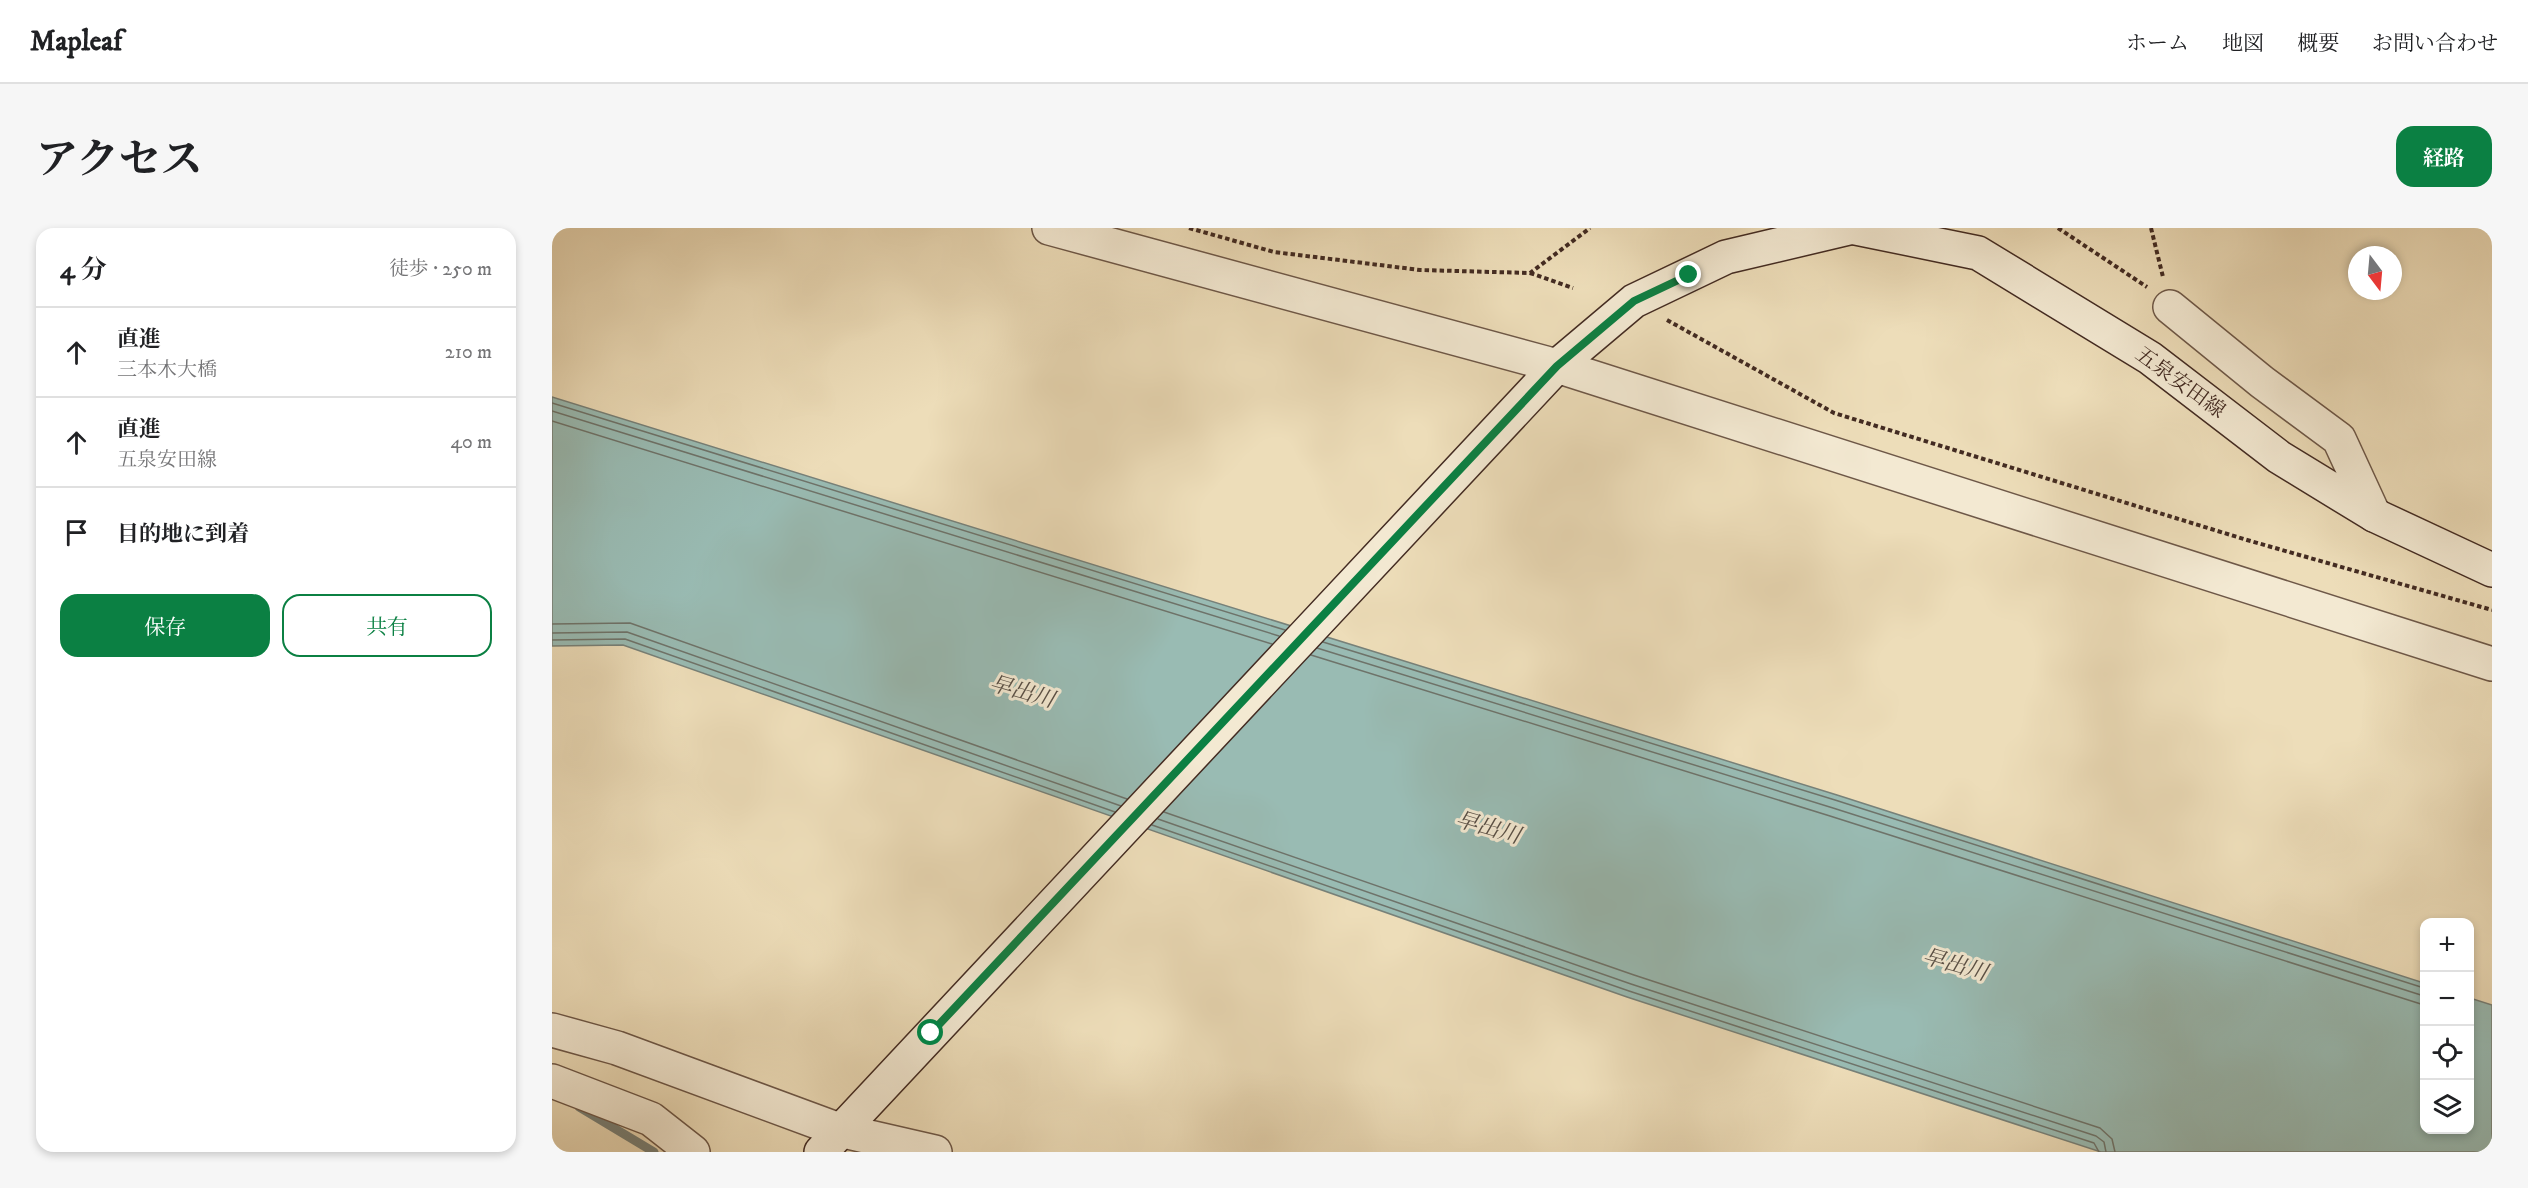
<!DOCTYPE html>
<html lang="ja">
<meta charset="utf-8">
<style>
:root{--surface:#fff;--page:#f6f6f6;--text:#202124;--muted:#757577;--line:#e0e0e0;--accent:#0b8043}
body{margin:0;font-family:"IM FELL DW Pica","Noto Serif JP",serif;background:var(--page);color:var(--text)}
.controls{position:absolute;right:18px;bottom:18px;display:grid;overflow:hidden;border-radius:12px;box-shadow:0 3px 9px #0003}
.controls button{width:54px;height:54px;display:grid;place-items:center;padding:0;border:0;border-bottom:2px solid var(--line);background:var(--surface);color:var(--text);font:30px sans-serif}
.compass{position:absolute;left:1796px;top:18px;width:54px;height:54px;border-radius:50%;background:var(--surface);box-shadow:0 3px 9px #0003;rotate:164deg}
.stop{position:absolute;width:18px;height:18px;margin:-14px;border:4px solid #0b8043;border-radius:50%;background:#fff}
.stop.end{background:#0b8043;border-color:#fff;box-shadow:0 2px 6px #0008}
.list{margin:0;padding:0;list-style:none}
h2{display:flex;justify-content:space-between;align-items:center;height:78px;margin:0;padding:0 24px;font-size:26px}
h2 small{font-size:20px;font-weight:400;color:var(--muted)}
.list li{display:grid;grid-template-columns:39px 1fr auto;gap:18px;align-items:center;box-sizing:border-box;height:90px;padding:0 24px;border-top:2px solid var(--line)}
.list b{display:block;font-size:22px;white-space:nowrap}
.list p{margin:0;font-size:20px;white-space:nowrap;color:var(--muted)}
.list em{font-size:20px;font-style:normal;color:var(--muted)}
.actions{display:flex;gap:12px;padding:18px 24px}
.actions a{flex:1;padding:14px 0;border:2px solid var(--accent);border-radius:18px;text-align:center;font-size:21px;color:var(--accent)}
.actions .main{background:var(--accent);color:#fff}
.icon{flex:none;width:33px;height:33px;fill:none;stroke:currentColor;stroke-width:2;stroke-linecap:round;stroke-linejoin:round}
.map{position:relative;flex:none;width:1940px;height:924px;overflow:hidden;border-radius:18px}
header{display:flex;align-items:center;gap:36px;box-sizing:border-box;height:84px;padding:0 30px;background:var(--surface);border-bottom:2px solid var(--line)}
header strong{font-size:28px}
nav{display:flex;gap:33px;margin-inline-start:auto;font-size:21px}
.intro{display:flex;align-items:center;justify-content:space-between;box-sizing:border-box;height:144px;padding:0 36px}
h1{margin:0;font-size:42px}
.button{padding:15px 27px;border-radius:18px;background:var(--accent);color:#fff;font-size:21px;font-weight:700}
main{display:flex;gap:36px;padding:0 36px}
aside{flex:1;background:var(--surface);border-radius:18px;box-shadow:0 3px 9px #0003}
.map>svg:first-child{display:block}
</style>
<header>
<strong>Mapleaf</strong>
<nav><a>ホーム</a><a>地図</a><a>概要</a><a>お問い合わせ</a></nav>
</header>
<div class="intro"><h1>アクセス</h1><a class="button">経路</a></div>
<main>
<aside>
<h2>4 分<small>徒歩 · 250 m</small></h2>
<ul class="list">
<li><svg class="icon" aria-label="ahead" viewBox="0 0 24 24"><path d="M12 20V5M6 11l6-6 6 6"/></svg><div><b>直進</b><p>三本木大橋</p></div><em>210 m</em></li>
<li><svg class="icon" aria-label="ahead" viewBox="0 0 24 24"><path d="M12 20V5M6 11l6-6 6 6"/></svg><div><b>直進</b><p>五泉安田線</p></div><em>40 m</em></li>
<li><svg class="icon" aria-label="arrive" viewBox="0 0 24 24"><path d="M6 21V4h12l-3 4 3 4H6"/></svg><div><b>目的地に到着</b></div></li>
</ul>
<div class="actions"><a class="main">保存</a><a>共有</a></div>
</aside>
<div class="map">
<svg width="1940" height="924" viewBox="0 0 1940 924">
<rect width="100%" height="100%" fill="#edddb9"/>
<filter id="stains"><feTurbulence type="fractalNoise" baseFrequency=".00333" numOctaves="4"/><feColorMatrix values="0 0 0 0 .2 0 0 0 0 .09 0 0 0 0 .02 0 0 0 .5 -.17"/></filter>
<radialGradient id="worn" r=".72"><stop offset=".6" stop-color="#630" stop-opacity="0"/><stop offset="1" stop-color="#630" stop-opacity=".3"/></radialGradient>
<!-- water -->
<path fill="#99bbb3" stroke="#778179" stroke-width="1.5" d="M0,169L1285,567L1872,755V902H1918V770L1940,777V924H1549L1075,769L71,417L0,418Z"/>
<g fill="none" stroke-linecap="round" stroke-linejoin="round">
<!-- shore -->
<g stroke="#6e736a" stroke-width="1.5">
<path d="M0,175L733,402"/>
<path d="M0,183L727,408"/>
<path d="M0,193L720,416"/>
<path d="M0,396L78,395L575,571"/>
<path d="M0,405L75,404L569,578"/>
<path d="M0,412L73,411L563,584"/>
<path d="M771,414L1283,572L1872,760"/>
<path d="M765,420L1281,580L1872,768"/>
<path d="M759,427L1278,588L1872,777"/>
<path d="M612,584L1082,747L1548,900L1560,911L1563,924"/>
<path d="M606,591L1079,756L1544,908L1552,914L1554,924"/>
<path d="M600,597L1077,763L1542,915L1547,924"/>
</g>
<!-- stream -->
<path stroke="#778179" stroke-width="9" d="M27,879L102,924"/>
<defs>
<g id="minor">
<path d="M497,0L1005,138L1940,436"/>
<path d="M1618,79L1710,154L1787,211L1822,287"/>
<path d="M0,802L65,820L287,902L383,924"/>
<path d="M0,853L99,891L141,924"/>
</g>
<g id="secondary">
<path d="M1304,0L1426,25L1598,130L1727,229L1822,287L1940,342"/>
<path d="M269,924L1005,138L1082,73L1174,29L1297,0"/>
</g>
</defs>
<!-- minor casing -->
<use href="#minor" stroke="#6e5848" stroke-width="36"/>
<!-- secondary casing -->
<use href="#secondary" stroke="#432b22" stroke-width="36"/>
<!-- path -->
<g stroke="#432b22" stroke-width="4" stroke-dasharray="4.5 3" stroke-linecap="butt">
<path d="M637,0L722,24L868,42L978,45L1038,0"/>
<path d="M1506,0L1595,59"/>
<path d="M1599,0L1611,49"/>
<path d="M978,45L1021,60"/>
<path d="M1115,92L1282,185L1695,312L1940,382"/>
</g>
<!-- minor -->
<use href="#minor" stroke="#f3e9d2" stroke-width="33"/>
<!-- secondary -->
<use href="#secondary" stroke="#f3e9d2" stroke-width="33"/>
</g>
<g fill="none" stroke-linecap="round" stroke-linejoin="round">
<!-- route -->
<path stroke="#0b8043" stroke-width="8" d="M379,805L1005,138L1082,73L1137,47"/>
</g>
<g text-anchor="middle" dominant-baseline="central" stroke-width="6" stroke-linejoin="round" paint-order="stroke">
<!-- street labels -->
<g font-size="21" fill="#432b22" stroke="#f3e9d2">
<text transform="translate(1628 155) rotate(36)">五泉安田線</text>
</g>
<!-- water labels -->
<g font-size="22" font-style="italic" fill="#584f46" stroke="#f3e9d2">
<text transform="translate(470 464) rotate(16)">早出川</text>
<text transform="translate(936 600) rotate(16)">早出川</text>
<text transform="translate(1403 737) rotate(16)">早出川</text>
</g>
</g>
<rect width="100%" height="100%" filter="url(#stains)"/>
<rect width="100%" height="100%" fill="url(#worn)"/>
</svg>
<div class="controls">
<button>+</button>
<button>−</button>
<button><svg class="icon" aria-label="locate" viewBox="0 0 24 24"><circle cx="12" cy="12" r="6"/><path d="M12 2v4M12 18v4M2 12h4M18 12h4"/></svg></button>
<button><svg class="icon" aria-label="layers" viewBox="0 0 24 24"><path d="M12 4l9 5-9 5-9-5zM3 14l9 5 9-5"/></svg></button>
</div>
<svg class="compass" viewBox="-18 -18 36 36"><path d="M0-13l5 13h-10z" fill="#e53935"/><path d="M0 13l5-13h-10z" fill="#757577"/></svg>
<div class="stop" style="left:379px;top:805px"></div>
<div class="stop end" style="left:1137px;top:47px"></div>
</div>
</main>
